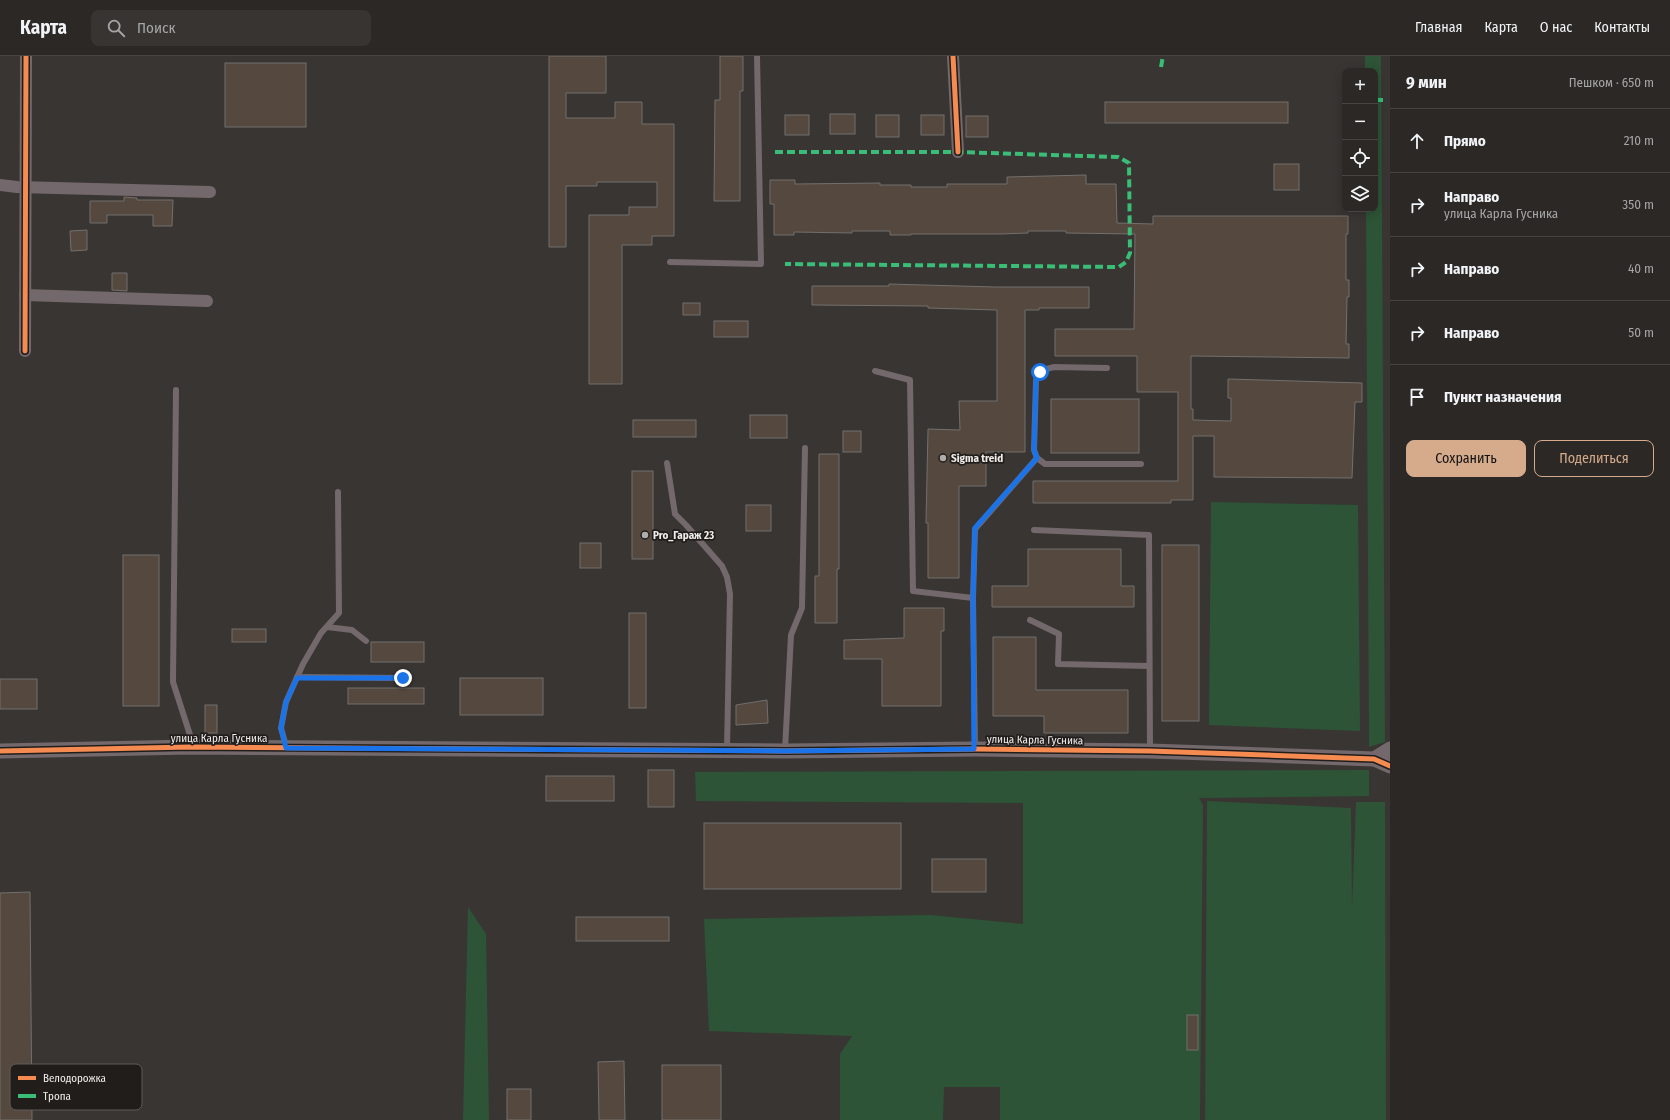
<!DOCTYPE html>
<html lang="ru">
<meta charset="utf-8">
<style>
:root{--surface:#2b2826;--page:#373432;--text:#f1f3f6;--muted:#a6a6a7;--line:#474443;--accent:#d6ab8b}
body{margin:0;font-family:"Fira Sans Condensed",sans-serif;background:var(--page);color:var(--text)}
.controls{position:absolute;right:12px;top:12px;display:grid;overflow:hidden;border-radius:8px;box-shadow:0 2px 10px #0003}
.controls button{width:36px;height:36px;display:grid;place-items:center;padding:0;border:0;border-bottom:1px solid var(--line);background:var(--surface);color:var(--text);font:20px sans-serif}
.stop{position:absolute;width:12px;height:12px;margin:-9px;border:3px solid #1a73e8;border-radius:50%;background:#fff}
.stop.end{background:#1a73e8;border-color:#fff;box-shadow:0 1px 4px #0008}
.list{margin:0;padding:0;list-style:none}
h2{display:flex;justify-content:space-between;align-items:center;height:52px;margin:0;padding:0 16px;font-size:17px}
h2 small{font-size:13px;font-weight:400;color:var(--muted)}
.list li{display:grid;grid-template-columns:26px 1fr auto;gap:12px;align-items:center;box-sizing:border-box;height:64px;padding:0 16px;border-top:1px solid var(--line)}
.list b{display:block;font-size:15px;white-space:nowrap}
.list p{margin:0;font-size:13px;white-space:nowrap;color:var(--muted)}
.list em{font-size:13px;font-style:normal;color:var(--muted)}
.actions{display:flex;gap:8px;padding:12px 16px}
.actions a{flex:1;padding:9px 0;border:1px solid var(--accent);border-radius:8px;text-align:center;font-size:14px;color:var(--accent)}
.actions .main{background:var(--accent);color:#111}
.icon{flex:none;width:22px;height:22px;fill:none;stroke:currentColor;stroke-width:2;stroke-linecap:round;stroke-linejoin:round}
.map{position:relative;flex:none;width:1390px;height:1064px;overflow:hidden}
header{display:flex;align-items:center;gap:24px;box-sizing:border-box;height:56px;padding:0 20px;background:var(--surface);border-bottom:1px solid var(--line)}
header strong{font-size:19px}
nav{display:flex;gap:22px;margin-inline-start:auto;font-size:14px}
.search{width:280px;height:36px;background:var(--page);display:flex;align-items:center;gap:10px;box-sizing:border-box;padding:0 14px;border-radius:8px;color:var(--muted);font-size:15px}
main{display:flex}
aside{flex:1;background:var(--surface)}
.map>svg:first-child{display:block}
</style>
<header>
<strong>Карта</strong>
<div class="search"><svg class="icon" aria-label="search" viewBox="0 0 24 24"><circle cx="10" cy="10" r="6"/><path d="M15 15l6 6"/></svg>Поиск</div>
<nav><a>Главная</a><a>Карта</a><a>О нас</a><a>Контакты</a></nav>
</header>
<main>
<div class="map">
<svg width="1390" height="1064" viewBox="0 0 1390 1064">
<rect width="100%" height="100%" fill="#393533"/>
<!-- green -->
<g fill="#2d5436">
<path d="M1365,0H1381L1385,686L1369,691L1366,153H1375V15H1365Z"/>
<path d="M1211,446L1358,449L1360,675L1209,669Z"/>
<path d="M1369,714V740L1199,742L1203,749L1200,1064H1000V1031H944L943,1064H840V998L852,980L709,975L704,863L931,859L1023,868V747L696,745L695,716Z"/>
<path d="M1207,745L1351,752L1352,852L1356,746H1385L1386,1064H1205Z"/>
<path d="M468,851L486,878L489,1064H463Z"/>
</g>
<!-- building -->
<g fill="#55493f" stroke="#726f6d">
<path d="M549,0H606V37H566V62H615V46H642V68H674V180H652V189H622V328H589V159H629V151H657V126H597V130H566V191H549Z"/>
<path d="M720,0H743V35H740V145H714L715,44H720Z"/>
<rect x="225" y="7" width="81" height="64"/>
<rect x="1105" y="46" width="183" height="21"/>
<rect x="830" y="58" width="25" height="20"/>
<rect x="785" y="59" width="24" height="20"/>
<rect x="876" y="59" width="23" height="22"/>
<rect x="921" y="59" width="23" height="20"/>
<rect x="966" y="60" width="22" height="21"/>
<rect x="1274" y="108" width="25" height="26"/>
<path d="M1086,119V128H1116L1117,167L1153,168V160H1348V178H1346V224H1349V241H1347L1346,288H1349V302L1191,300V353H1193V364L1231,365V342H1228V323L1362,327V346H1355L1352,422L1214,421V380H1193V444H1171V447H1033V425H1178V336H1137V300H1055V273H1134L1135,178L1066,177V175H1028V177L1001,178H911V179H890V175H852V177L794,176V179H774V148H770V124H795V128L880,127V129H911V131H947V128H1007V121Z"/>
<path d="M124,141L137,142V144H173L172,170H153V159H107V167H90V145H124Z"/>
<path d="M87,174V194L71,195L70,175Z"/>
<path d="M112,217H127V235L112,234Z"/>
<path d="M889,228L995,231H1089V252H1039V254H1025V396H986V430H959V522H928V467H926L928,373L960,374L959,345H997V254L928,252V250L812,249V230H889Z"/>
<rect x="683" y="247" width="17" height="12"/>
<rect x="714" y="265" width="34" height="16"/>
<rect x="1051" y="343" width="88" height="54"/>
<rect x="750" y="359" width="37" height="23"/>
<rect x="633" y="364" width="63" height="17"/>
<rect x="843" y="375" width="18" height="21"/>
<path d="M819,398H839V513H837V567H815V520H819Z"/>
<rect x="632" y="415" width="21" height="88"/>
<rect x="746" y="449" width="25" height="26"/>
<rect x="580" y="487" width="21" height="25"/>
<rect x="1162" y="489" width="37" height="176"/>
<path d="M1028,493H1121V530H1134V551H992V530H1028Z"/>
<rect x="123" y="499" width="36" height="151"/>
<path d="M904,552H944V575H941V650H882V603H844V584L904,582Z"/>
<rect x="629" y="557" width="17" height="95"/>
<rect x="232" y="573" width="34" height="13"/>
<path d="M993,581H1036V634H1128V677H1044V660H993Z"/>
<rect x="371" y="586" width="53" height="20"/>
<rect x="460" y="622" width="83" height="37"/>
<rect x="0" y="623" width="37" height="30"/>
<rect x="348" y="632" width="76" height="16"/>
<path d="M767,644L768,667L736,669V649Z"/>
<rect x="205" y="649" width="12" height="28"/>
<rect x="648" y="714" width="26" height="37"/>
<rect x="546" y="720" width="68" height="25"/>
<rect x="704" y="767" width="197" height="66"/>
<rect x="932" y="803" width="54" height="33"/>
<path d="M30,836L32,1064H0V837Z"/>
<rect x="576" y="861" width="93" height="24"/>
<rect x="1187" y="959" width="11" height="35"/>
<path d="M624,1005L625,1064H599L598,1006Z"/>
<rect x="662" y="1009" width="59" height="55"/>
<rect x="507" y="1033" width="24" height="31"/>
</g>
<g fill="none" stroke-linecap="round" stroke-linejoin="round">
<!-- service -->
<g stroke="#73686b" stroke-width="6">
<path d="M670,206L761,208L757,0"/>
<path d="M1107,312L1054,311C1044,313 1041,315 1036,324L1034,394L1037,402L1045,408H1141"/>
<path d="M875,315L910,324L913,535L973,542"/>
<path d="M176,334L173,626L191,682L199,688"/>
<path d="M667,407L675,458L686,469L722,510L727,521L730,538L727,694"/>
<path d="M1034,474L1149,479L1150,695"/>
<path d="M1030,564L1059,578L1058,608L1149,610"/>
<path d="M327,571L352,574L366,585"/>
<path d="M297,621L403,622"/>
<path d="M286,690L281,672L286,646L303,608L321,577L339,557L338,436"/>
<path d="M975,693L973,542L975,473L1037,402"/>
<path d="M785,694L791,579L802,552L805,392"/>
</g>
<!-- minor -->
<g stroke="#73686b" stroke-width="12">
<path d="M953,0L958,96"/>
<path d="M0,129L17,131L210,136"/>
<path d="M25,239L207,245"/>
<path d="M25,295L26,0"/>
</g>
<!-- tertiary -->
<g stroke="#73686b" stroke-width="15">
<path d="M0,695L190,691L785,695L975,693L1150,695L1374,703L1390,710"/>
<path d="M1374,703L1390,693"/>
</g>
<!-- quiet -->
<g stroke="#3abd76" stroke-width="4" stroke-dasharray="8 4" stroke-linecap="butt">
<path d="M1161,11L1163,0"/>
<path d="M1375,44H1385"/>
<path d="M775,96H958L1118,101L1129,107L1130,197L1126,206L1119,211L785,208"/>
</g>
<defs>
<g id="cycleway">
<path d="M953,0L958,96"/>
<path d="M25,295L26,0"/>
<path d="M0,695L190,691L785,695L975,693L1150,695L1374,703L1390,710"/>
</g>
</defs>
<!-- cycleway casing -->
<use href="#cycleway" stroke="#201d1b" stroke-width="8"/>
<!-- cycleway -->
<use href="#cycleway" stroke="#f68b52" stroke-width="5"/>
</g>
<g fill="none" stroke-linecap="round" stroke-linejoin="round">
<!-- route -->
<path stroke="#1a73e8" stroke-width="5" d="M403,622H297L286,646L281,672L286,692L785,695L974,693L973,542L975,472L1037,402L1034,394L1036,324L1040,316"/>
</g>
<!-- markers -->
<g fill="#b0acaa" stroke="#201d1b" stroke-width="1.5">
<circle cx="943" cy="402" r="4"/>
<circle cx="645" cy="479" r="4"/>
</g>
<g text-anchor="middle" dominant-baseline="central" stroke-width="3.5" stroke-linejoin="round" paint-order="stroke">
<!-- poi labels -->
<g font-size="11" font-weight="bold" fill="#f0ecea" stroke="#201d1b" text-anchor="start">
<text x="951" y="402">Sigma treid</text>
<text x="653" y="479">Pro_Гараж 23</text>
</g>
<!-- street labels -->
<g font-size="11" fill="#f0ecea" stroke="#201d1b">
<text x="219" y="682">улица Карла Гусника</text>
<text transform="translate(1035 684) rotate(1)">улица Карла Гусника</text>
</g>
</g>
<!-- legend -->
<rect x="10" y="1008" width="132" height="46" rx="6" fill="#201d1b" stroke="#5e5b59" stroke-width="1"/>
<rect x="18" y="1020" width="18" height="4" fill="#f68b52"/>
<rect x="18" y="1038" width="18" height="4" fill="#3abd76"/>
<g font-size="11" fill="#f0ecea">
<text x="43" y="1026">Велодорожка</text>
<text x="43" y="1044">Тропа</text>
</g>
</svg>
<div class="controls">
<button>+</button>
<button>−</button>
<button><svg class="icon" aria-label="locate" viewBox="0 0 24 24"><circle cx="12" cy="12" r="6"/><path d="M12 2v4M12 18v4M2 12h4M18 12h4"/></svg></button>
<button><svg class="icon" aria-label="layers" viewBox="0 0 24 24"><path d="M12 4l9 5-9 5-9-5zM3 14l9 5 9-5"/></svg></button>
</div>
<div class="stop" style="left:1040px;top:316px"></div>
<div class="stop end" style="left:403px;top:622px"></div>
</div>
<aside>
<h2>9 мин<small>Пешком · 650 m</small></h2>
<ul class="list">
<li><svg class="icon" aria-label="ahead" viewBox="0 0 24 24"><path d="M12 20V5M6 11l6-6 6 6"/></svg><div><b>Прямо</b></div><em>210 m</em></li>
<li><svg class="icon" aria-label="right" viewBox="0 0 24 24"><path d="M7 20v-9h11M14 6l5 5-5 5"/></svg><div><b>Направо</b><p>улица Карла Гусника</p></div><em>350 m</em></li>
<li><svg class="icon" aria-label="right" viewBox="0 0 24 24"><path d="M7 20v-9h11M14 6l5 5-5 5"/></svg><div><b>Направо</b></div><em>40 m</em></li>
<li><svg class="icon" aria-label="right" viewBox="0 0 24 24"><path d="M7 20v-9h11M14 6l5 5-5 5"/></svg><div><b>Направо</b></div><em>50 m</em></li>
<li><svg class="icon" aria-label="arrive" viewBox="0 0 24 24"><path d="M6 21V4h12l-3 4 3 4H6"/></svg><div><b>Пункт назначения</b></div></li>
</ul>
<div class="actions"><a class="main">Сохранить</a><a>Поделиться</a></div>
</aside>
</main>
